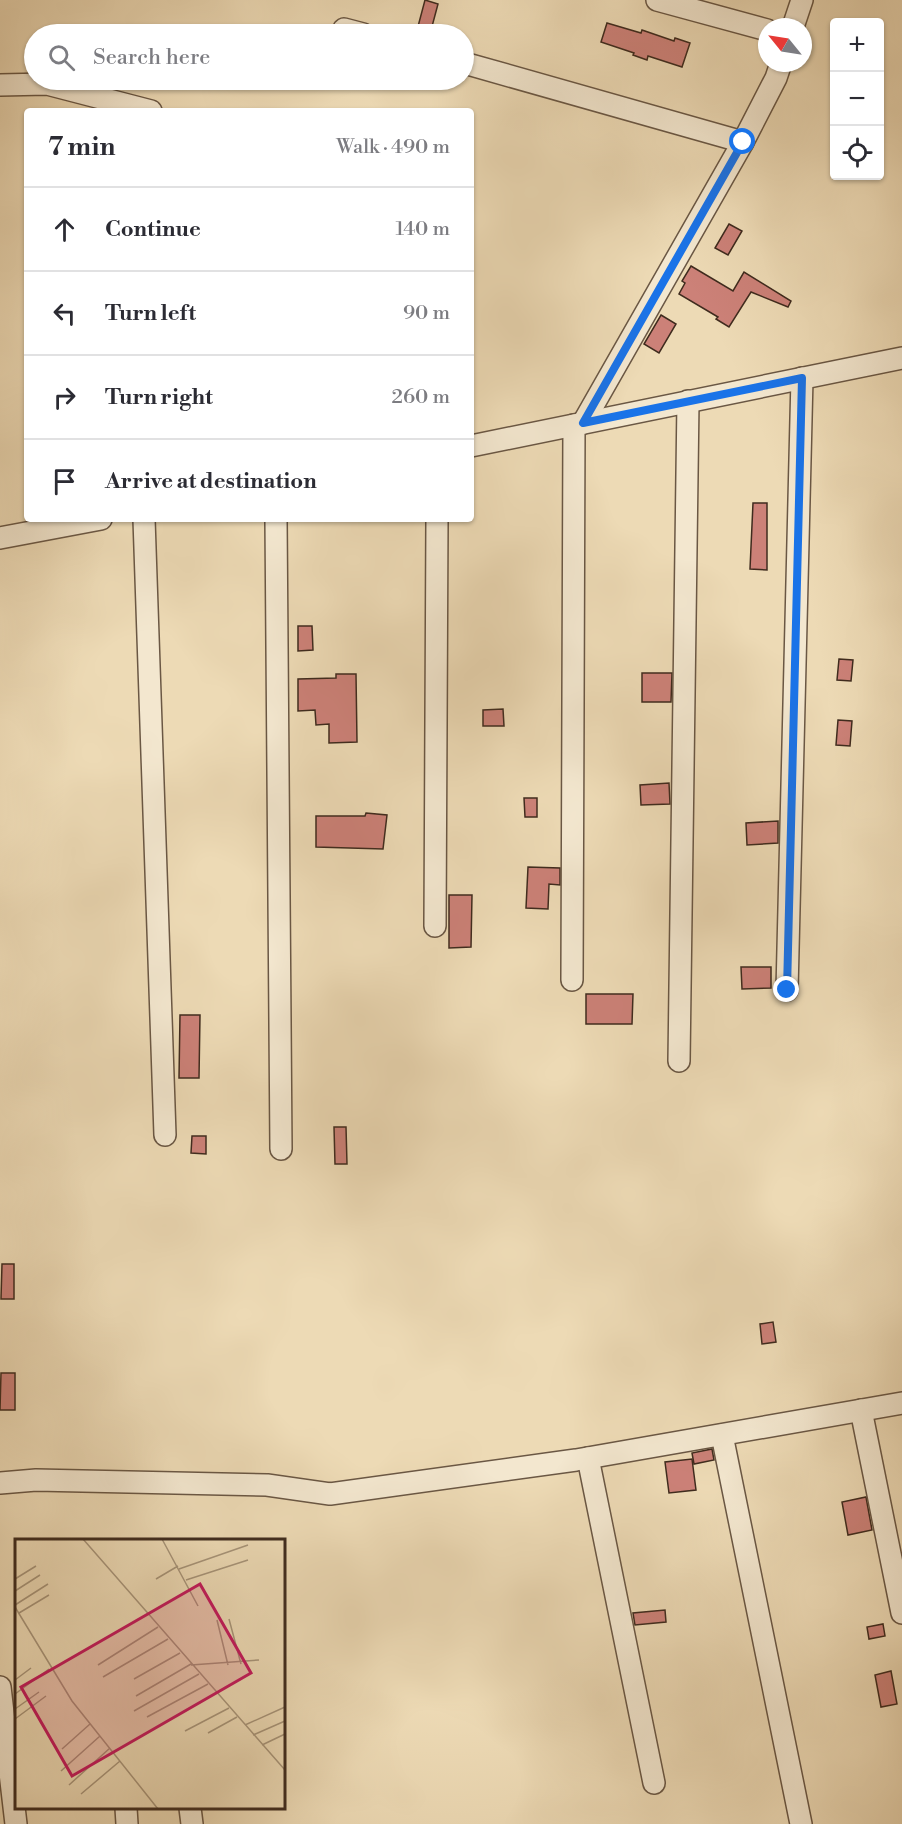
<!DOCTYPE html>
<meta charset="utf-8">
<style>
:root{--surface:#fff;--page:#f2f2f3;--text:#2b2b33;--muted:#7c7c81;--line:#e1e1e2}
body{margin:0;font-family:"Libre Bodoni",serif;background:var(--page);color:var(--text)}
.controls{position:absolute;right:18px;top:18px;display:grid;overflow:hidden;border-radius:6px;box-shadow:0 2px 4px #0004}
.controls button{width:54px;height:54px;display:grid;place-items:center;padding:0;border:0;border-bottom:2px solid var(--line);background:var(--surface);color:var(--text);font:30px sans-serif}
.compass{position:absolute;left:758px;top:18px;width:54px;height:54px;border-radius:50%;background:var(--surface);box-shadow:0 2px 4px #0004;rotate:300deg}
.stop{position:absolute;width:18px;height:18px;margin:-14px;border:4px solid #1a73e8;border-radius:50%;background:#fff}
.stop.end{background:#1a73e8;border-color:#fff;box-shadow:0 2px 6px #0008}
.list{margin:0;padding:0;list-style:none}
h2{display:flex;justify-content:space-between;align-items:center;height:78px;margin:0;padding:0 24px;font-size:26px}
h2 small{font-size:20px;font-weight:400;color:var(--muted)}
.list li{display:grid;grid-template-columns:39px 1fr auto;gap:18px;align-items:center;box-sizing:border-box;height:84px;padding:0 24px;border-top:2px solid var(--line)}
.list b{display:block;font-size:22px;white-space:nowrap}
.list em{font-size:20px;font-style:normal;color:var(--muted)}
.icon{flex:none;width:33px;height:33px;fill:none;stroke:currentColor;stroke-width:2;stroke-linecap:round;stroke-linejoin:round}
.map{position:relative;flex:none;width:902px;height:1824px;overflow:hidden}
.search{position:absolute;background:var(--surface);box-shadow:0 2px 4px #0004;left:24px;top:24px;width:450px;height:66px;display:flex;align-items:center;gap:15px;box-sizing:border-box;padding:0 21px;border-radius:33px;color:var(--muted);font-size:22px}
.panel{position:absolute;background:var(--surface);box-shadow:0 2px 4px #0004;left:24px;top:108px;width:450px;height:414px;border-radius:6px}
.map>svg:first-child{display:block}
</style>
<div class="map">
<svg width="902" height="1824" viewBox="0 0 902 1824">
<rect width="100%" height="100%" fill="#eddab5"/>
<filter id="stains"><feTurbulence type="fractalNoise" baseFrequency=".00333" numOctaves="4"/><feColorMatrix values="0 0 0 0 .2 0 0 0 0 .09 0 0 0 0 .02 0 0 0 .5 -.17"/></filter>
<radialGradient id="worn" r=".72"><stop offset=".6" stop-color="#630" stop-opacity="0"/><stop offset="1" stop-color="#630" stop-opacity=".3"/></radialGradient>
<!-- building -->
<g fill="#cc8178" stroke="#3f2b1e" stroke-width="1.5">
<path d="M425,0L438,4L430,34H416Z"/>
<path d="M607,23L641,33L642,30L674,41L675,38L690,43L682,67L648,56L647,60L633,55L634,53L601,42Z"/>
<path d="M729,224L742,231L728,255L715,248Z"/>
<path d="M691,266L733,291L744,272L791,301L788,307L751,292L729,327L716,319L718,317L679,294L685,283L682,281Z"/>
<path d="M661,315L676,324L659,353L644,344Z"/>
<path d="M753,503H767V570L750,569Z"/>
<path d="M298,626H312L313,650L298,651Z"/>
<path d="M839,659L853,660L851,681L837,680Z"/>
<path d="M642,673H672L671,702H642Z"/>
<path d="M336,674H356L357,742L329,743V724L316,725L315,710L298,711V679L336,678Z"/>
<path d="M503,709L504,726H483V710Z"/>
<path d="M838,720L852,721L850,746L836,745Z"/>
<path d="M669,783L670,804L641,805L640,785Z"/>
<path d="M524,798H537V817H525Z"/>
<path d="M366,813L387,815L383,849L316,847V816H365Z"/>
<path d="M778,821V843L747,845L746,823Z"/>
<path d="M528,867L560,868V885L549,884L548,909L526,908Z"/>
<path d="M449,895H472L471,947L449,948Z"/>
<path d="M741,967H771V988L742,989Z"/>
<path d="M586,994H633L632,1024H586Z"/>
<path d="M180,1015H200L199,1078H179Z"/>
<path d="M334,1127H346L347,1164H335Z"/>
<path d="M192,1136H206V1154L191,1153Z"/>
<path d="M2,1264H14V1299H1Z"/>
<path d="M773,1322L776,1342L762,1344L760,1324Z"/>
<path d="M1,1373H15V1410H0Z"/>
<path d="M712,1449L714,1460L694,1464L692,1453Z"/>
<path d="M692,1459L696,1490L669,1493L665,1462Z"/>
<path d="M866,1497L872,1530L848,1535L842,1502Z"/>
<path d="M665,1610L666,1622L635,1625L633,1613Z"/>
<path d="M883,1624L885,1636L869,1639L867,1627Z"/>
<path d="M891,1671L897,1704L881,1707L875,1675Z"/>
</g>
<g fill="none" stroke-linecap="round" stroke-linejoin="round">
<defs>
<g id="minor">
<path d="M657,0L767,30"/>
<path d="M793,27L802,0"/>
<path d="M344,29L363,34"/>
<path d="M464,63L743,142"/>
<path d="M0,85L47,84L151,111"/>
<path d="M583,423L743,142L776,78L781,63"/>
<path d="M471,446L902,358"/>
<path d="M144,519L165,1135"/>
<path d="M276,519L281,1149"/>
<path d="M0,538L101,519"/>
<path d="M435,926L437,519"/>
<path d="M572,980L574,425"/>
<path d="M787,990L802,378"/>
<path d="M679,1061L688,401"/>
<path d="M861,1410L902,1613"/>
<path d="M722,1435L801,1824"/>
<path d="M588,1458L654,1783"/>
<path d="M0,1483L36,1480L267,1485L330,1494L576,1460L902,1403"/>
<path d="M0,1687L16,1824"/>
<path d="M126,1808L127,1824"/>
<path d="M190,1808L192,1824"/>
</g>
</defs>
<!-- minor casing -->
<use href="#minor" stroke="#6a5744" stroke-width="24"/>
<!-- minor -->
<use href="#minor" stroke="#f3e7cf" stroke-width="21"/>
</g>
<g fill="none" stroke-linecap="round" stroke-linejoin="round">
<!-- route -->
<path stroke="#1a73e8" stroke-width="8" d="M743,142L583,423L802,378L787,990"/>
</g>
<!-- overview -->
<g transform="translate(15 1539)">
<rect width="270" height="270" fill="#eddab5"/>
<path fill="none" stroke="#a79479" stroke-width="1.5" d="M68,0L270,231M147,0L183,67M164,30L233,6M0,40L21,27M141,40L163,27M171,41L233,21M0,52L25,36M0,66L33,45M0,68L57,162L143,270M4,74L34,56M214,80L226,125M202,81L213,126M83,126L143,88M176,126L244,121M88,138L153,100M119,140L165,114M0,141L16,129M0,155L34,130M121,157L176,125M0,170L24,153M119,172L184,135M132,178L193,145M0,180L31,157M230,186L270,168M170,192L214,169M193,194L222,178M238,196L270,182M247,206L270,195M47,210L75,185M46,232L85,197M54,246L95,209M66,255L105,222"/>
<path fill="#c2185b" fill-opacity="0.15" stroke="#c2185b" stroke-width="3" d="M185,45L236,134L57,237L6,148Z"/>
<rect width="270" height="270" fill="none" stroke="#3f2b1e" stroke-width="3"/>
</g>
<rect width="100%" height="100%" filter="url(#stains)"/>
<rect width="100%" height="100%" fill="url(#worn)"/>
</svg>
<div class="controls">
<button>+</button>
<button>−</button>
<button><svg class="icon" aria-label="locate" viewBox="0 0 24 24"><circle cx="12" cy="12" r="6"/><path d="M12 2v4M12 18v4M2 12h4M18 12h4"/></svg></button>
</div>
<svg class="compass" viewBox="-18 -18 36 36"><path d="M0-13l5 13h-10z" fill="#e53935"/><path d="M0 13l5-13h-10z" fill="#7c7c81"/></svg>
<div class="stop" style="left:743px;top:142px"></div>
<div class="stop end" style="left:787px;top:990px"></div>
<div class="search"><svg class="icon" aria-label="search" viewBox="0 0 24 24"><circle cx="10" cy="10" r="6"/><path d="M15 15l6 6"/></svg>Search here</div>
<section class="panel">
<h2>7 min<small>Walk · 490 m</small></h2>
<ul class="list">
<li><svg class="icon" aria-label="ahead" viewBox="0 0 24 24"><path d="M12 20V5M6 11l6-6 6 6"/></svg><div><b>Continue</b></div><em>140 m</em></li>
<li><svg class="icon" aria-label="left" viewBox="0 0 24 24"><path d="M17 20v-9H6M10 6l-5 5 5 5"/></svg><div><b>Turn left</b></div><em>90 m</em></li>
<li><svg class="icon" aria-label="right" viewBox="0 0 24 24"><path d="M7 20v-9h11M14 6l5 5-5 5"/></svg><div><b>Turn right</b></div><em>260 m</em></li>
<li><svg class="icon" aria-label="arrive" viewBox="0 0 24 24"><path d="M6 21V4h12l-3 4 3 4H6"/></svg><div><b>Arrive at destination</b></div></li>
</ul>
</section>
</div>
